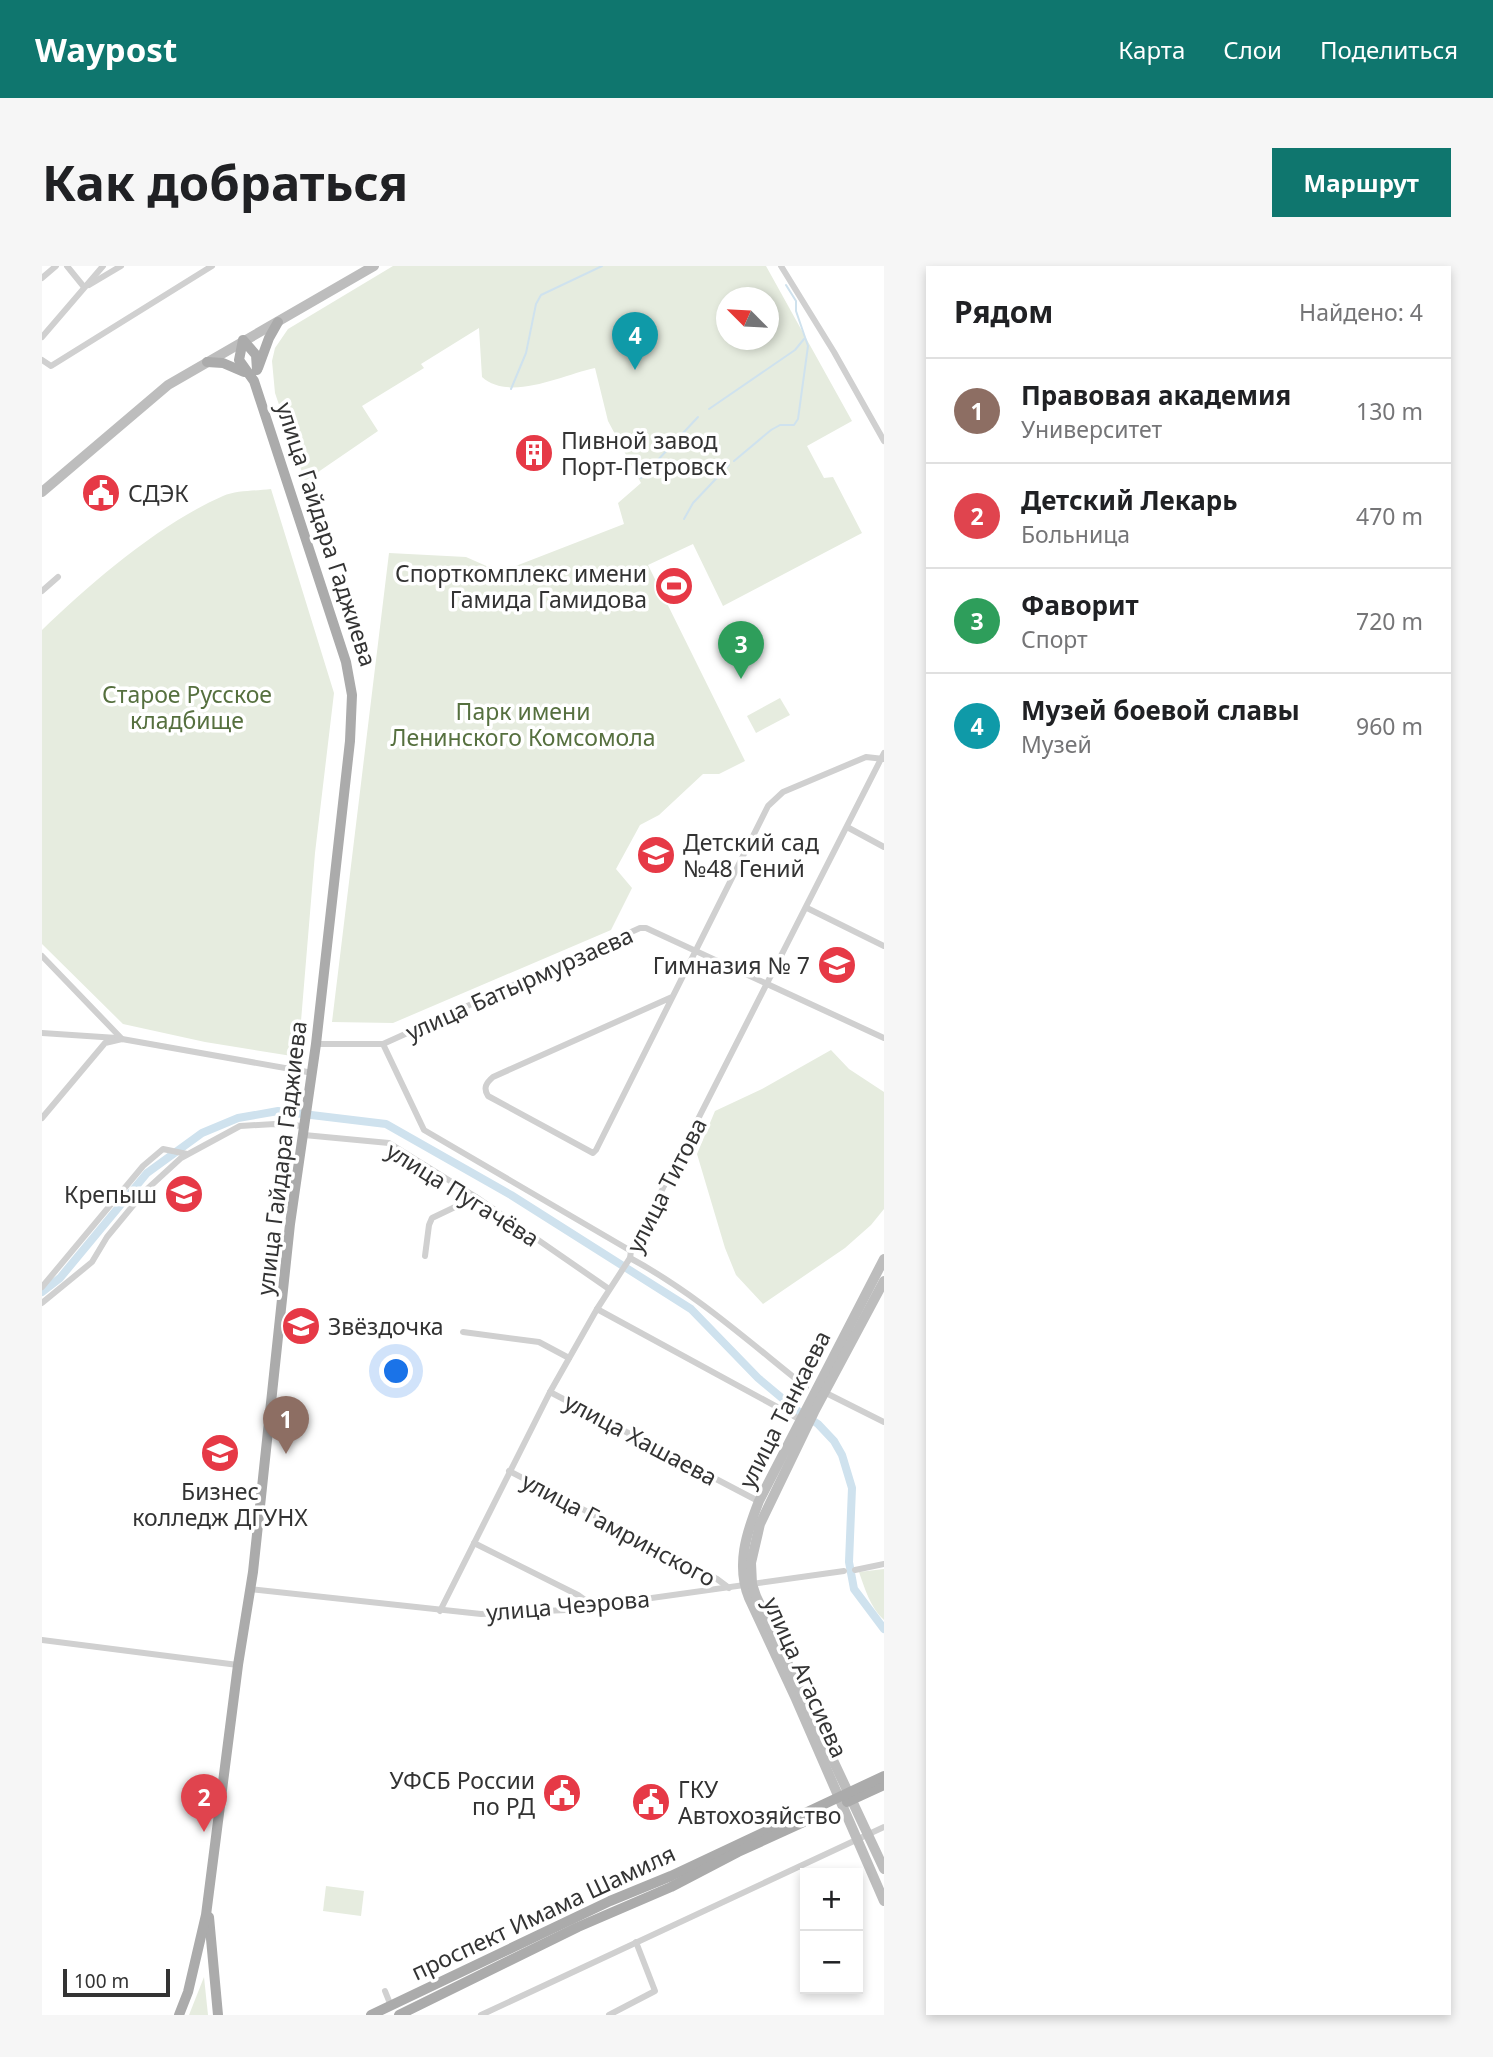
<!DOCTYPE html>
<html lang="ru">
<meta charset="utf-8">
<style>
:root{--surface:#fff;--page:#f6f6f6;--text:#202124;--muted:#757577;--line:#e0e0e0;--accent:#0f766e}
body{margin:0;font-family:"Noto Sans",sans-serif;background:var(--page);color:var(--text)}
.controls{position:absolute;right:21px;bottom:21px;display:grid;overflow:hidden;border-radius:0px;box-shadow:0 4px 10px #0003}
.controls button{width:63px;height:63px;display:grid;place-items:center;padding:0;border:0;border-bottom:2px solid var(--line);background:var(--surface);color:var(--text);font:35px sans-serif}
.compass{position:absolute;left:674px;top:21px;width:63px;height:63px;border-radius:50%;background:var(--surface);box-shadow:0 4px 10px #0003;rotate:294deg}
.scale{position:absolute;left:21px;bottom:18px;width:107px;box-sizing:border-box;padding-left:7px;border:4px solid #333;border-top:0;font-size:19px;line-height:24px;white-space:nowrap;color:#333;-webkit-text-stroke:5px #fff;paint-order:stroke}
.you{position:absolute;left:355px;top:1106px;width:24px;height:24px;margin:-18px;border:5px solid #fff;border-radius:50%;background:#1a73e8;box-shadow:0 0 0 10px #1a73e833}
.badge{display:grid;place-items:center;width:46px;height:46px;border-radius:50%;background:var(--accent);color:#fff;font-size:23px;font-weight:700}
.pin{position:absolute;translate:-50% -58px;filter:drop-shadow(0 2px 4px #0008)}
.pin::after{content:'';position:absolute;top:37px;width:24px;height:21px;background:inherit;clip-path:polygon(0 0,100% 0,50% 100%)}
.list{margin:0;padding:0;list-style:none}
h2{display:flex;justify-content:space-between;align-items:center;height:91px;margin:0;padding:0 28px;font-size:30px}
h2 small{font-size:23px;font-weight:400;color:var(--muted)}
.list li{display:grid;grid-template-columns:46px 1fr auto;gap:21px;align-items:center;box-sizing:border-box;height:105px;padding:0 28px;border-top:2px solid var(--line)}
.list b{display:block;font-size:26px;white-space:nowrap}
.list p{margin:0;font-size:23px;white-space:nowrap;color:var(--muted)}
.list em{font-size:23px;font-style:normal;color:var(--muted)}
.map{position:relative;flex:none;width:842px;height:1749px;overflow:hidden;border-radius:0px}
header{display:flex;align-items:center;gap:42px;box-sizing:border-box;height:98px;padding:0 35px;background:var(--accent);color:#fff}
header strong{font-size:33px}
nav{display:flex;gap:38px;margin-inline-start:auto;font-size:24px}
.intro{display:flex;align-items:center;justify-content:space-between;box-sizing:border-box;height:168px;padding:0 42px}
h1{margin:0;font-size:49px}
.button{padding:18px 32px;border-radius:0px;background:var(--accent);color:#fff;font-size:24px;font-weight:700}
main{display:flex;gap:42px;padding:0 42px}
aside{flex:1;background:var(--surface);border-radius:0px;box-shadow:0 4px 10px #0003}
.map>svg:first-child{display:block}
</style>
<header>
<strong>Waypost</strong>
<nav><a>Карта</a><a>Слои</a><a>Поделиться</a></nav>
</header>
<div class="intro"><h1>Как добраться</h1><a class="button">Маршрут</a></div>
<main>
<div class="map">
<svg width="842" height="1749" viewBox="0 0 842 1749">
<rect width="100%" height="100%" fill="#fff"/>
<!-- green -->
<g fill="#e6ecdf" fill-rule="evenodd">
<path d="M351,0H724L810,155L765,180L782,212L791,211L820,267L681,340L651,278L606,299L703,495L677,508H661L617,549L598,559L574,603L590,622L569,664L351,757L290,756L347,287L424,291L458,306L582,258L576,237L599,217L566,155L553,102C520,109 468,136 440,111L437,62L379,98L382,102L320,140L336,165L263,215L233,127L230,95L233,82L246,63ZM684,32H726V74H684Z"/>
<path d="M229,223L292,427L273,587L256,791L163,776L81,758L0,678V364C50,316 117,258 181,230C195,224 214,225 229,223Z"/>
<path d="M738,432L748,449L714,467L705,450Z"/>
<path d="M789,784L807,803L842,826V943L829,959L803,982L721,1038L694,1009L683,982L655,888L673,845L720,823Z"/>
<path d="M842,1303V1354C828,1341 823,1323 817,1306Z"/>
<path d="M284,1620L322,1625L319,1650L281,1645Z"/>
<path d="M162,1711L166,1749H147Z"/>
</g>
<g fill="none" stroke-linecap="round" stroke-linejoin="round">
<!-- stream -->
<g stroke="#cfe2ee" stroke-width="2">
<path d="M469,123L484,87L494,38L499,29L560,0"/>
<path d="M667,143L753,84L762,73"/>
<path d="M692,195L729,164L738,159H752L756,153L766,80L754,45V35L744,19"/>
<path d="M599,212L656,151"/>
<path d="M642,253L651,237L687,199"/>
</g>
<!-- canal -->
<path stroke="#cfe2ee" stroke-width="8" d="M0,1026L18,1012L105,907L160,867L196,852L236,845L344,858L469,929L649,1043L716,1112L753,1143L776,1158L792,1175L800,1189L810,1222L807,1296L812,1323L842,1363"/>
<!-- minor -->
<g stroke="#d0d0d0" stroke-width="6">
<path d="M25,0L42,21"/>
<path d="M739,0L792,86L842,175"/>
<path d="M0,12L14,0"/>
<path d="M47,19L79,0"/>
<path d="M0,71L61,0"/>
<path d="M0,94L9,100L170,0"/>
<path d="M0,325L16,311"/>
<path d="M805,561L842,581"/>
<path d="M765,642L842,680"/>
<path d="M0,690L80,773"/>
<path d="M630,731L451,811C444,817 441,822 446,830L551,887L554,884L726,540L741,526L824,491L842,493"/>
<path d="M0,767L75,772"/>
<path d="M274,778H341L598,662H604L842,772"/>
<path d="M341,778L382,864L589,985"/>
<path d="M0,852L63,777L80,773L271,807"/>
<path d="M262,869L347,877L434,931L567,1023"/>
<path d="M383,990L387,959L390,952L434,931"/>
<path d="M588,992C653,1027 706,1075 764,1121"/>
<path d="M0,1021L101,900L121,883L145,888"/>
<path d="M0,1037L50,996L65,971L103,925L139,892L198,860L233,858L262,860"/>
<path d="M555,1043L759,1154"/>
<path d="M421,1066L497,1076L527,1092"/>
<path d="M508,1126L718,1236"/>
<path d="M782,1126L842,1156"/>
<path d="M467,1205L675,1313L687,1322"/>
<path d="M432,1277L536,1329L550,1339"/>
<path d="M813,1304L842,1298"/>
<path d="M208,1323L439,1348L524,1344L802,1305"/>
<path d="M398,1345L508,1126L555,1043L588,992L589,985L842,487"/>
<path d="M0,1374L196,1399"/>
<path d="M343,1725L349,1740"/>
<path d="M439,1749L842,1561"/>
<path d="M567,1749L613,1725L594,1676"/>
</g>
<!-- secondary -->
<g stroke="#bdbdbd" stroke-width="10">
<path d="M0,226L126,119L332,0"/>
<path d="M842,993L717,1235C704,1268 694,1299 707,1332L754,1433L842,1635"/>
<path d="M842,1015L772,1146L718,1258L709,1297L710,1318L714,1330L842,1603"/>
</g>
<!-- primary -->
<g stroke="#ababab" stroke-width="10">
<path d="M165,96L181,97L202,106"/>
<path d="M216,102L227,72L236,56"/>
<path d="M805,1536L842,1519"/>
<path d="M167,1651L176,1749"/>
<path d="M137,1749L146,1726L164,1649L196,1399L211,1306L248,958L274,778L308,475L310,429L304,396L212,115L197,94L201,74L214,89L215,104"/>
<path d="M329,1749L568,1635L629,1610L842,1510"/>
<path d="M357,1749L536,1661L629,1621L696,1586L775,1550"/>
</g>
</g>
<!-- icons -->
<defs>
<symbol id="building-disc" viewBox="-11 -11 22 22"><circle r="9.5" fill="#e63946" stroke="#fff"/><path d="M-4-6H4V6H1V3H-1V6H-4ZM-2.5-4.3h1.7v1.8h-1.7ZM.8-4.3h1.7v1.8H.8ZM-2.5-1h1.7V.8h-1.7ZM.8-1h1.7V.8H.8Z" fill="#fff"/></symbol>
<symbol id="civic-disc" viewBox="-11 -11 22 22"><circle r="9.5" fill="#e63946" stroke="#fff"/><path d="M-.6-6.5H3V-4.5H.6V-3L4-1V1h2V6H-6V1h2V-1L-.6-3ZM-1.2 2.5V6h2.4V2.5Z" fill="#fff"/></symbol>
<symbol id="stadium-disc" viewBox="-11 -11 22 22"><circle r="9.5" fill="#e63946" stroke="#fff"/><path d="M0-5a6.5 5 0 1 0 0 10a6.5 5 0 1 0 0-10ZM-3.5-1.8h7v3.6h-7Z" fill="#fff"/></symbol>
<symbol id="school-disc" viewBox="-11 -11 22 22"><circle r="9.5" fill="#e63946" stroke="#fff"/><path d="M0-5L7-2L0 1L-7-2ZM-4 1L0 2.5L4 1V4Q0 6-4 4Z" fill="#fff"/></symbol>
<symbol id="university-disc" viewBox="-11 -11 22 22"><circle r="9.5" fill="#e63946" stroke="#fff"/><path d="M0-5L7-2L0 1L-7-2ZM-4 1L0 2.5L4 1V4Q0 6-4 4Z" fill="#fff"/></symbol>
</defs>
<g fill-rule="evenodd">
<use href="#building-disc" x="470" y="165" width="44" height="44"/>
<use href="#civic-disc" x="37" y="205" width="44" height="44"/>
<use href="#stadium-disc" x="610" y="298" width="44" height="44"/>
<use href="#school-disc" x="592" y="567" width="44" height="44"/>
<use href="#school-disc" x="773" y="677" width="44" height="44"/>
<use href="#school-disc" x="120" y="906" width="44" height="44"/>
<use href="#school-disc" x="237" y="1038" width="44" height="44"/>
<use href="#university-disc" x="156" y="1165" width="44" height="44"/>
<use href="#civic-disc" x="498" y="1505" width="44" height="44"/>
<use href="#civic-disc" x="587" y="1514" width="44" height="44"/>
</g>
<g text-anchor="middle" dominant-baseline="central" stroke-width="7" stroke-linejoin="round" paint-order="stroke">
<!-- poi labels -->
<g font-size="23" fill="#333" stroke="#fff" text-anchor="start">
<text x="519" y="174">Пивной завод<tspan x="519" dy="26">Порт-Петровск</tspan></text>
<text x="86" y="227">СДЭК</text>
<text x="605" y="307" text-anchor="end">Спорткомплекс имени<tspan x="605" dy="26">Гамида Гамидова</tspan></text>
<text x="641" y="576">Детский сад<tspan x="641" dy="26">№48 Гений</tspan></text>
<text x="768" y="699" text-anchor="end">Гимназия № 7</text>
<text x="115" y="928" text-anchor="end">Крепыш</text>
<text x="286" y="1060">Звёздочка</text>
<text x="178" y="1225" text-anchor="middle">Бизнес<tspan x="178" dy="26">колледж ДГУНХ</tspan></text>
<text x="493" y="1514" text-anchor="end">УФСБ России<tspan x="493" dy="26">по РД</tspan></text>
<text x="636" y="1523">ГКУ<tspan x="636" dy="26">Автохозяйство</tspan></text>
</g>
<!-- street labels -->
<g font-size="23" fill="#333" stroke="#fff">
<text transform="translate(285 268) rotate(72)">улица Гайдара Гаджиева</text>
<text transform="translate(477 717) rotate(-24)">улица Батырмурзаева</text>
<text transform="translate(239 892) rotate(-83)">улица Гайдара Гаджиева</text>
<text transform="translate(624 919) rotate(-63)">улица Титова</text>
<text transform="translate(421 928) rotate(32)">улица Пугачёва</text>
<text transform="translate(742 1143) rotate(-63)">улица Танкаева</text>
<text transform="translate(599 1173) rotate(28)">улица Хашаева</text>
<text transform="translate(577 1263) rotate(28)">улица Гамринского</text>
<text transform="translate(526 1339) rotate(-5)">улица Чеэрова</text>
<text transform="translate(764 1411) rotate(66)">улица Агасиева</text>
<text transform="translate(501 1646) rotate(-25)">проспект Имама Шамиля</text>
</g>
<!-- park labels -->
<g font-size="23" fill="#56703f" stroke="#fff">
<text x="145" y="428">Старое Русское<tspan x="145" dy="26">кладбище</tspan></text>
<text x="481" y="445">Парк имени<tspan x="481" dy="26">Ленинского Комсомола</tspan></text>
</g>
</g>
</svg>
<div class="controls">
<button>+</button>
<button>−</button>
</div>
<svg class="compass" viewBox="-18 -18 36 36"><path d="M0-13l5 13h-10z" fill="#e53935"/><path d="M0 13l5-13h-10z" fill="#757577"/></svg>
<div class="scale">100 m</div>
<div class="you"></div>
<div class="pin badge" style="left:244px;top:1188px;background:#8d6e63">1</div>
<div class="pin badge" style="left:162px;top:1566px;background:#e0444e">2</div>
<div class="pin badge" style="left:699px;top:413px;background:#2e9e5b">3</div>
<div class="pin badge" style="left:593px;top:104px;background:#0f9aa8">4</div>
</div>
<aside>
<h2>Рядом<small>Найдено: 4</small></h2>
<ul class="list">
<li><span class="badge" style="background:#8d6e63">1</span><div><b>Правовая академия</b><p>Университет</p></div><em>130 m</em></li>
<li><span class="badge" style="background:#e0444e">2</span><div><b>Детский Лекарь</b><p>Больница</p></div><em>470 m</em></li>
<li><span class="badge" style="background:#2e9e5b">3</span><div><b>Фаворит</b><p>Спорт</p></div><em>720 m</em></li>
<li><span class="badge" style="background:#0f9aa8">4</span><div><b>Музей боевой славы</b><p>Музей</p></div><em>960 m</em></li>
</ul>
</aside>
</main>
